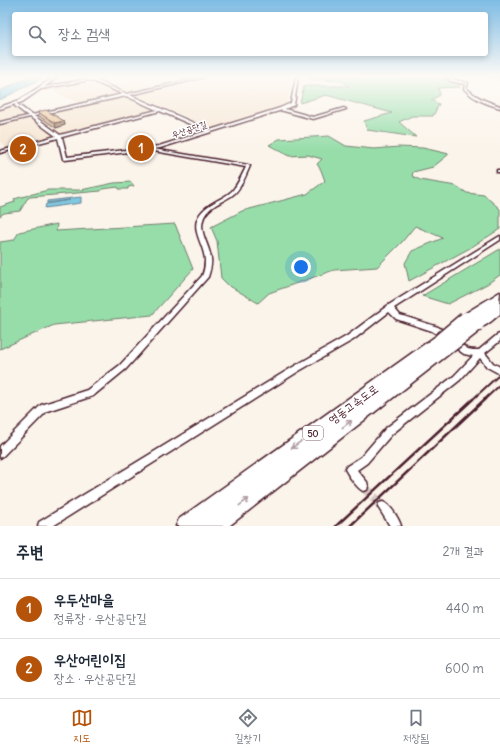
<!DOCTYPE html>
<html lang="ko">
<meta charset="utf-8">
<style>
:root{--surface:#fff;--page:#f2f2f3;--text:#1f2937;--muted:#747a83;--line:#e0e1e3;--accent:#b45309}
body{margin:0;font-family:Delius,"Poor Story",sans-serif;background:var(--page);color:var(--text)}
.you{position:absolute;left:301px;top:267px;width:14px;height:14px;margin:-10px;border:3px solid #fff;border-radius:50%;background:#1a73e8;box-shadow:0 0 0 6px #1a73e833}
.badge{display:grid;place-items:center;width:26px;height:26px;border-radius:50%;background:var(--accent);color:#fff;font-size:13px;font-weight:700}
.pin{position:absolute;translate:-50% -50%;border:2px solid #fff;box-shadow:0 1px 4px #0006}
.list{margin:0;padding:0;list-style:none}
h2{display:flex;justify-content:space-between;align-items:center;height:52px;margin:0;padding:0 16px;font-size:17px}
h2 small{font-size:13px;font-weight:400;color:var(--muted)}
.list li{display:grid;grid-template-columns:26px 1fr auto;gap:12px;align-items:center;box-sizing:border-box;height:60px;padding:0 16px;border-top:1px solid var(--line)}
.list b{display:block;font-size:15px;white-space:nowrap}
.list p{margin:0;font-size:13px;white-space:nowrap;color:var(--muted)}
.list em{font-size:13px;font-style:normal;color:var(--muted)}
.icon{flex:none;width:22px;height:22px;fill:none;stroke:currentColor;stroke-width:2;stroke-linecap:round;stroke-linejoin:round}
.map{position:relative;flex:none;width:500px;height:526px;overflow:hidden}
.search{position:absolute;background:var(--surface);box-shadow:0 2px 6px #0003;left:12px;right:12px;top:12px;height:44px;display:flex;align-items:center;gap:10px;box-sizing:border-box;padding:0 14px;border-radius:4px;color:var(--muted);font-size:15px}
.sheet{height:172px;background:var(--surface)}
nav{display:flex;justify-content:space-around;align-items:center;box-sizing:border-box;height:56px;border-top:1px solid var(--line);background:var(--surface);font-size:11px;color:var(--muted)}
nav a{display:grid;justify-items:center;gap:2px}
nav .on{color:var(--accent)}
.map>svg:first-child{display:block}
</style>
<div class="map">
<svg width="500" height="526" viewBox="0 0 500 526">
<rect width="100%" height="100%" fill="#fbf4eb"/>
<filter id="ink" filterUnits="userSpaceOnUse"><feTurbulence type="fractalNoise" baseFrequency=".025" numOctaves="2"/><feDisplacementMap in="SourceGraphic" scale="8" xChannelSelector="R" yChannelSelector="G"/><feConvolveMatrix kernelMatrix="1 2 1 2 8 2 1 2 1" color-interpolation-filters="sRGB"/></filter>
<g filter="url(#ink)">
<!-- built -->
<g fill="#f6e6d3">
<path d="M59,77H81L86,79L46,86Z"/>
<path d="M102,77H197L126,93L93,79Z"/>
<path d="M213,77H294L286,105L212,128L135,95Z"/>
<path d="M91,80L121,95L80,104L52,90L45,92L41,90Z"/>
<path d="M127,96L156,109L62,135L35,116Z"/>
<path d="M13,105L27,115L0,122V108Z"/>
<path d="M29,118L55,136L8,149L0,142V124Z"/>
</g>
<!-- green -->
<g fill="#97ddaa" stroke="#707e6a">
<path d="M310,77H439L442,79L457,83L460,87L438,88L440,95L431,100L439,104L433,116H412L399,122L416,137L367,130L364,121L392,113L326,95L300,103L304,86H349L342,81L310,79Z"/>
<path d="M329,136L346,146L374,149L399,147L423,148L449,154L433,167L413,172L412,176L420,180L456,186L467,193L484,195L500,209V229L470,248L409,281L405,263L412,251L443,238L415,226L402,242L377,267L334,270L269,293L258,303L228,285L221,278L217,241L211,227L242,211L307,194L325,181L321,170L317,164L322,159L308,155L289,156L269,145L279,139Z"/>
<path d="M131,182L134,186L128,187V189H119L118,187L102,189L101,191L30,197L27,199L20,211L4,213L0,216V207L15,202L14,199L48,190H81L114,183Z"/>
<path d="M57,224L56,231L175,224L193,269L152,315L54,325L0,349V242L14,240L19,232Z"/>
<path d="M500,249V275L487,284L448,304L422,296Z"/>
</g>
<!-- water -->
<g fill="#7fc8df" stroke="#6a8497">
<path d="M28,77H44L0,100V91Z"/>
<path d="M81,197V203L45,208L46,204L70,200L47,203V201Z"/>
</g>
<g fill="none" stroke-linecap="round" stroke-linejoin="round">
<!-- stream -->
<path stroke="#6a8497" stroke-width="1" d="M444,77L450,81L469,85"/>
<!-- minor-tunnel -->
<path stroke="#d8c9c5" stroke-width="10" stroke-dasharray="10 5" stroke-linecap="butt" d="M363,486L383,507"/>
<defs>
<g id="minor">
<path d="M448,77H450L452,79L468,83L466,88C477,98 486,101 500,106V108C485,103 475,100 464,89L465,84L450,81Z"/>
<path d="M281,108L313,117L344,108L346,109L313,119L280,110L279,109Z"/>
<path d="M147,148L248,165L250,166C246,175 242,186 235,193C225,202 207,205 203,220C199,233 210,246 211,259C212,265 210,271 208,277L126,369L93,396L47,411L3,456L0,458V446L41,405L87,390L120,365L202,276C204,271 205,267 205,261C205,247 193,234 197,220C203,204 221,201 232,191C238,184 242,175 246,167L148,150H147Z"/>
<rect x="497" y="170" width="3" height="2"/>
<path d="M500,236V240L394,308L400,315L438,327L449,334L450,336L449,338L446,339L443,338L432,331L396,319L389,312L353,340L299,371L53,526H38L39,522L293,367L347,336L387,306Z"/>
<path d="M500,334V341L485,353L493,363L500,367V374L487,367L480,358L460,380L392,434L367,463L357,470L367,482L368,486L367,490L363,491C357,488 348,475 345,469L347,466L361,457L386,428L454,376L473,356L464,354L450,344L449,342L450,340C458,338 462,346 468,349C471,350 475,350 479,350L497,335Z"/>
<path d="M383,502C390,504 399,519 401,526H390L378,507L379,503Z"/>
</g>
<path id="tertiary" d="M54,77H57L44,87L87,79L85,77L91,78L102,77L94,79L127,94L202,77H206L130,95L210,130L280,108L291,103L296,77H298L294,105L282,110L160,148L65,160L63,159L58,138L0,153V151L56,136L30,117L0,124V122L28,116L15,106V104H17L32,115L123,94L90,80L41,89L22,102L0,109V107L20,100ZM126,96L157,110L60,135L34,116ZM160,111L206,131L159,146L67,157L62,137Z"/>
<g id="motorway">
<path d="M500,292L499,303H500V314C492,320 483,331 472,327L470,324L472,321L466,324L461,322L460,319L461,316Z"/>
<path d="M441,335L446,336L447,341L454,342L456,346L454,350L229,526H176L179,519L436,336Z"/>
</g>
</defs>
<!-- minor casing -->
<use href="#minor" stroke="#4a1f2b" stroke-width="3"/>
<!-- tertiary casing -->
<use href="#tertiary" stroke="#4a1f2b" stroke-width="3"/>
<!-- motorway casing -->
<use href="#motorway" stroke="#4a1f2b" stroke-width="3"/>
<!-- minor -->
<use href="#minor" fill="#fff" fill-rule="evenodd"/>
<!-- tertiary -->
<use href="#tertiary" fill="#fff" fill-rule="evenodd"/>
<!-- motorway -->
<use href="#motorway" fill="#fff" fill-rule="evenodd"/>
<!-- rail-far1 -->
<g stroke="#4a1f2b" stroke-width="2">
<path d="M472,400L500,374"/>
<path d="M484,400L500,385"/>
</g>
<!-- rail -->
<g stroke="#4a1f2b" stroke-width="2.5">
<path d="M336,526L473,399"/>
<path d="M350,526L485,399"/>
</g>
<defs>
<g id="motorway-bridge">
<path d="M441,340L466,319"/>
<path d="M449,346L477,324"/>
</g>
</defs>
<!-- motorway-bridge casing -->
<use href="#motorway-bridge" stroke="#4a1f2b" stroke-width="17" stroke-linecap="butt"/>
<!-- motorway-bridge -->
<use href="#motorway-bridge" stroke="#fff" stroke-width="14"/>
</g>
<!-- wall -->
<g fill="#c8aa84" stroke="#4a1f2b">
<path d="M491,77H500V80H499L500,78Z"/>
<path d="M38,112L64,121L65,125L56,128L39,116Z"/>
</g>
<!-- shaded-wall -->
<path fill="#a38b6c" stroke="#4a1f2b" d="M64,121L65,125L56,128L55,123Z"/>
<!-- building -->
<path fill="#e9c69a" stroke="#4a1f2b" d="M46,110L64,121L55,123L38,112Z"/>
<!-- one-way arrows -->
<defs><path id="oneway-shaft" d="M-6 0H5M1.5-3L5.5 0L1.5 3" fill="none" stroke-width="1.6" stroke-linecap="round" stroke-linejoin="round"/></defs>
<g stroke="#ae9aa0">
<use href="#oneway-shaft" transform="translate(347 424) rotate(-37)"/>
<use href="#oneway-shaft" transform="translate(296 445) rotate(144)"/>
<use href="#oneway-shaft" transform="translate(244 502) rotate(-37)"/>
</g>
</g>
<!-- sky -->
<linearGradient id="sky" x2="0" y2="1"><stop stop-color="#7ebce4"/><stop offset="0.51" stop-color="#fdfaf6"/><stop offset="1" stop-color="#fdfaf6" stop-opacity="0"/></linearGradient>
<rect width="500" height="150" fill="url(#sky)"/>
<g text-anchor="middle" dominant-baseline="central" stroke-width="3" stroke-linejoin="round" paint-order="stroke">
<!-- far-street labels -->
<g font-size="9" fill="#4a1f2b" stroke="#fff">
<text transform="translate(189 129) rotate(-18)">우산공단길</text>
</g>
<!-- shield labels -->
<rect fill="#fff" stroke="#80626b" stroke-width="1" x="303" y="426" width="20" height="14" rx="3"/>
<g font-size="9" font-weight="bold" fill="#4a1f2b">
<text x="313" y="433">50</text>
</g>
<!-- near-street labels -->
<g font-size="12" fill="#4a1f2b" stroke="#fff">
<text transform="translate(353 404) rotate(-36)">영동고속도로</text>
</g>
</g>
</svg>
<div class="you"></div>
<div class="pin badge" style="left:141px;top:148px">1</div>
<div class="pin badge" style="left:23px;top:149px">2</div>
<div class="search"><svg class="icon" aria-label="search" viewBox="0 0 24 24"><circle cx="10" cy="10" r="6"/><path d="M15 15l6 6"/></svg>장소 검색</div>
</div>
<section class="sheet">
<h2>주변<small>2개 결과</small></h2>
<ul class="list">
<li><span class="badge">1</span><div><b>우두산마을</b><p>정류장 · 우산공단길</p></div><em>440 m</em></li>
<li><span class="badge">2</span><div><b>우산어린이집</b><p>장소 · 우산공단길</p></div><em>600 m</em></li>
</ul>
</section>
<nav>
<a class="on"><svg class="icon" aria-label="map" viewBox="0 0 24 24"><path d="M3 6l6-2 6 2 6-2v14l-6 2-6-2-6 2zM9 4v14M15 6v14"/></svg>지도</a>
<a><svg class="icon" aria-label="directions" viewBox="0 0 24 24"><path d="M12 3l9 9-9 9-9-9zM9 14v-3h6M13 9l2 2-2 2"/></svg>길찾기</a>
<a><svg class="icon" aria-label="saved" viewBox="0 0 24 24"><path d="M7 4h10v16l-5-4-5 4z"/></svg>저장됨</a>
</nav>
